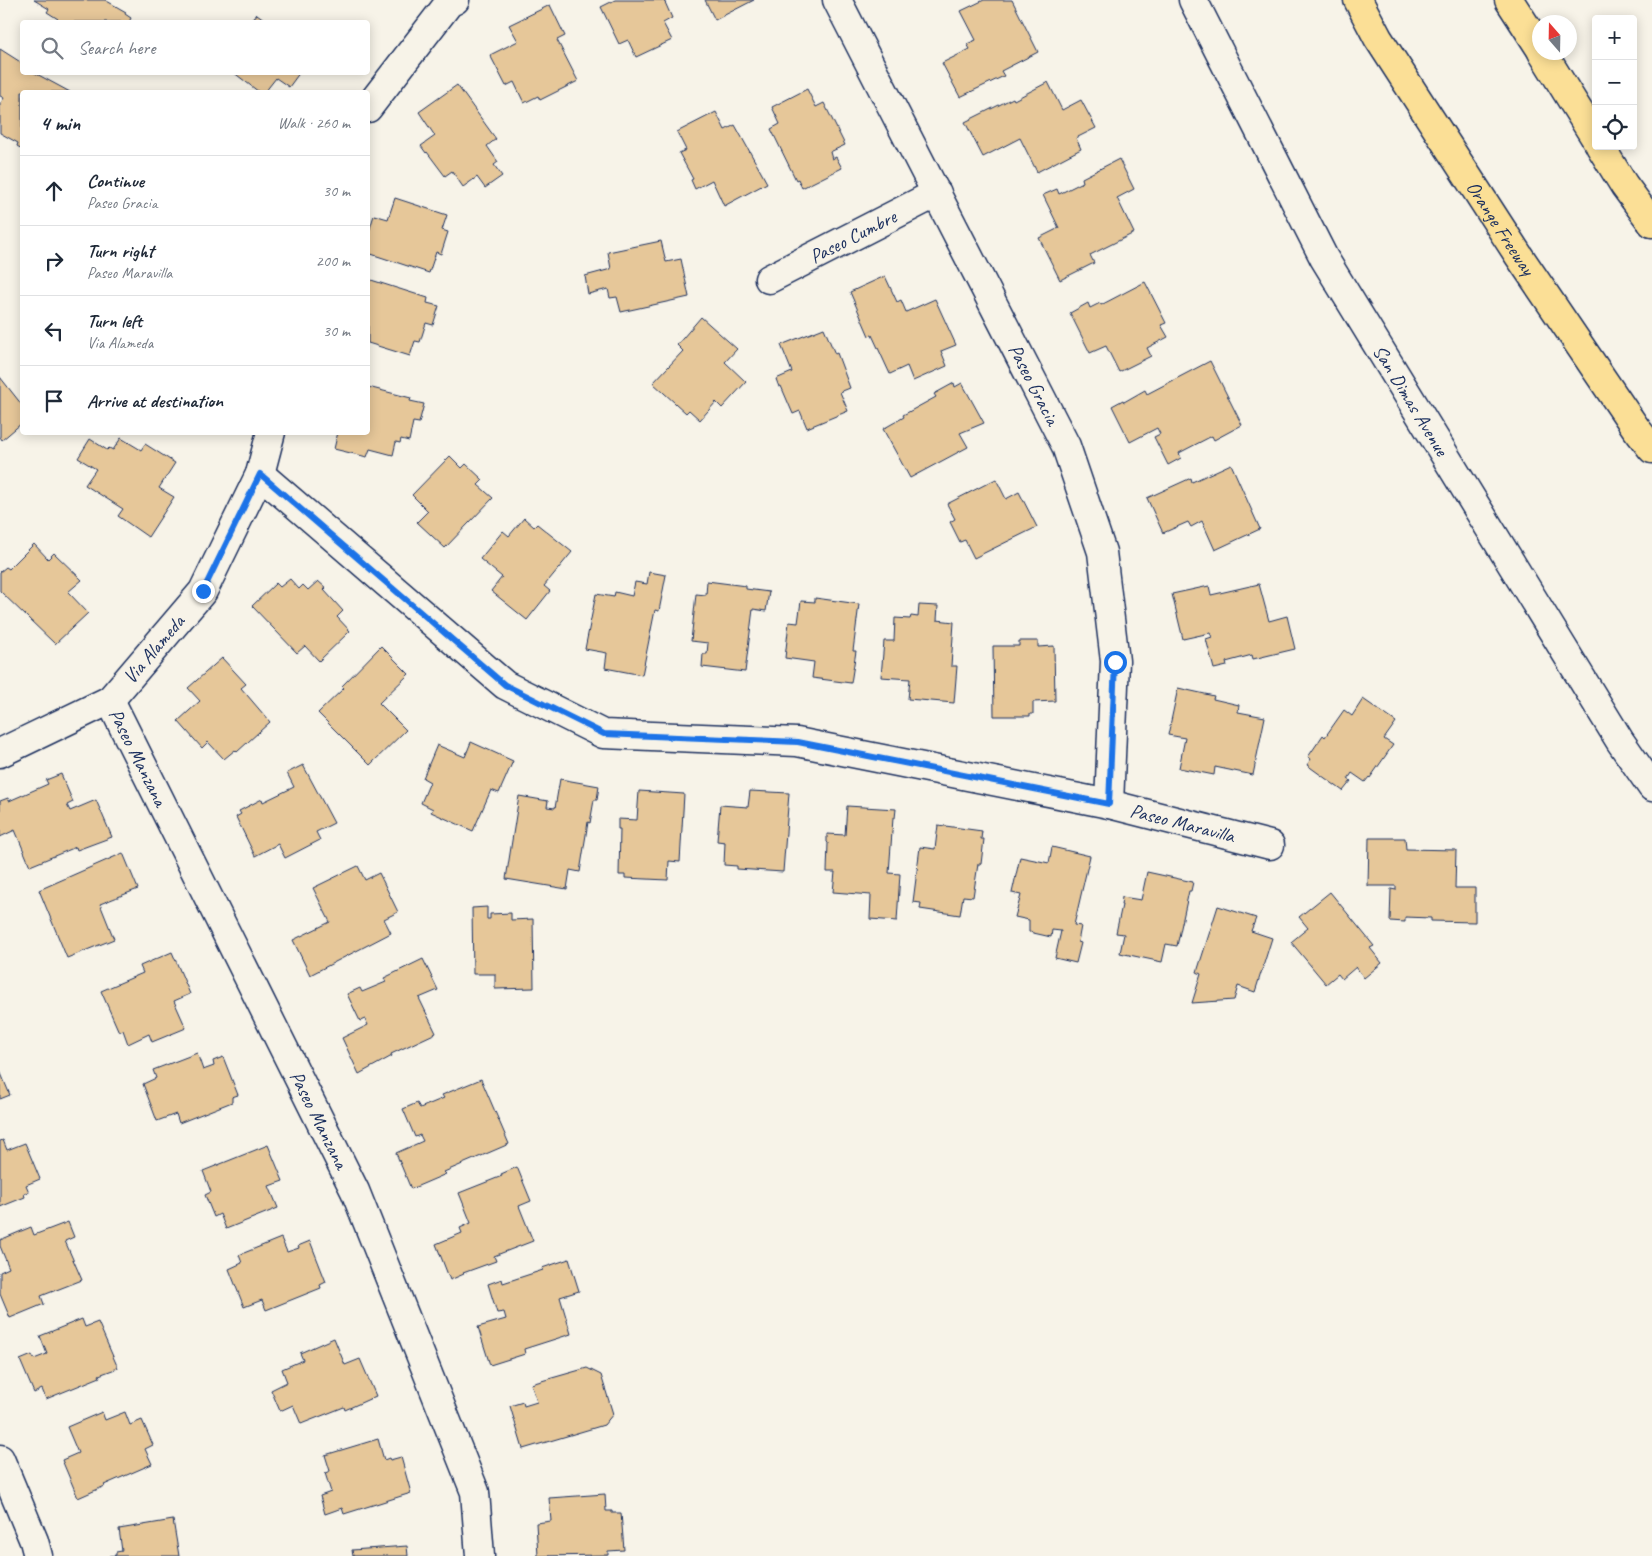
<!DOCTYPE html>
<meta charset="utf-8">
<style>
:root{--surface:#fff;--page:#f6f6f7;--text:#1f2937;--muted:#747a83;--line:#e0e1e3}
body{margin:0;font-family:Caveat,sans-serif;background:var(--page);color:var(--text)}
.controls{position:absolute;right:15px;top:15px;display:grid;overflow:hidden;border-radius:5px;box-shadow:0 2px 12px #0003}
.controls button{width:45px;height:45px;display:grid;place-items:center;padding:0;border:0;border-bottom:1px solid var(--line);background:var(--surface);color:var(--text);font:25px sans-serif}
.compass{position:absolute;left:1532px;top:15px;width:45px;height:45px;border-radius:50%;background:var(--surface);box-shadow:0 2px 12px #0003;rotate:340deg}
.stop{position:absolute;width:15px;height:15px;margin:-11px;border:4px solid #1a73e8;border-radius:50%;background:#fff}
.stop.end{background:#1a73e8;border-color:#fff;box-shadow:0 1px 5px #0008}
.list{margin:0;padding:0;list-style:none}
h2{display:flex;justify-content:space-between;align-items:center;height:65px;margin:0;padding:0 20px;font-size:21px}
h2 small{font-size:16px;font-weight:400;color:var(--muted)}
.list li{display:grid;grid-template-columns:32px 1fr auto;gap:15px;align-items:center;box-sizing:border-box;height:70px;padding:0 20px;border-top:1px solid var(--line)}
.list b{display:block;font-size:19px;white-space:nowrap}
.list p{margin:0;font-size:16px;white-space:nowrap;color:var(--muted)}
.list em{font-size:16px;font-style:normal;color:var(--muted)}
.icon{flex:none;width:28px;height:28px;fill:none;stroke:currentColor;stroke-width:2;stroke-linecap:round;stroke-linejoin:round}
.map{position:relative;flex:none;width:1652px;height:1556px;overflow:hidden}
.search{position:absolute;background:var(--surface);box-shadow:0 2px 12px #0003;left:20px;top:20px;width:350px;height:55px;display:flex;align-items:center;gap:12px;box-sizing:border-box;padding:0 18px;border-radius:5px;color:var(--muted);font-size:19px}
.panel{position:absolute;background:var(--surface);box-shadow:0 2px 12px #0003;left:20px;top:90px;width:350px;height:345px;border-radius:5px}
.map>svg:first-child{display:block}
</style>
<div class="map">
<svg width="1652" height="1556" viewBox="0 0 1652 1556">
<rect width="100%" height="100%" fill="#f7f3e8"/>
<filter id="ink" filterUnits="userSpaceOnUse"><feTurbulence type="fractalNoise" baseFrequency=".02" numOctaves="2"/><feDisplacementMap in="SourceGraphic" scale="10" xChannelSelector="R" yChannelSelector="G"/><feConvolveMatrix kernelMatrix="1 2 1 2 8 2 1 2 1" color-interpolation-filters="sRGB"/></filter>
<g filter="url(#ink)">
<!-- building -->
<g fill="#e6c799" stroke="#1b2f5e">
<path d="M34,0H105L126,12L125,14L131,18L129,22H56L58,19L47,12L49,9Z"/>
<path d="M615,0H664L672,18L663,23L672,40L636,57L628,40L619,44L601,7Z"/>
<path d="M705,0H754L715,20Z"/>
<path d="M984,0H1012L1038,52L1001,71L1004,76L960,97L942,63L970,49L967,44L976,40L961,11Z"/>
<path d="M550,5L565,36L557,40L578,81L540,100L538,96L524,103L514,82L506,86L490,55L518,41L509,25Z"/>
<path d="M257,14L268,22H251Z"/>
<path d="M0,49L22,63V72H33L70,92H22V149L17,146L18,143L0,133V104L4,98L0,96Z"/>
<path d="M233,72H300L289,87L276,78L265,92H259Z"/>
<path d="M1048,82L1062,110L1081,100L1096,128L1076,138L1081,149L1037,172L1020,138L983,157L965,122L1013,98L1014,100Z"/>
<path d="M457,85L496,139L487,146L498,162L494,165L502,176L485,188L477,177L463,187L452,171L445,176L427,152L426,153L421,146L435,136L419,112Z"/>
<path d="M807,89L816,107L824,103L845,145L830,152L832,159L836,157L842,168L802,188L798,179L796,180L771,129L780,124L772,107Z"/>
<path d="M716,112L725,130L735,125L767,183L724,206L712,180L695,189L691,180L693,179L679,153L686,150L677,132Z"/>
<path d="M1119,159L1134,189L1117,198L1134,233L1090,255L1094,263L1060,280L1039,238L1059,228L1043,195L1057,189L1059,194L1083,182L1082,178Z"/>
<path d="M395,198L447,215L442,230L448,232L441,254L436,252L429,273L368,253V235L374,215L388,219Z"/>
<path d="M661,241L666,262L681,259L689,297L621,312L617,297L610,298L608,289L588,294L585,276L611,269L608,252Z"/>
<path d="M885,276L897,302L901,300L906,312L935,299L956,345L941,351L947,366L913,381L907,366L890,374L872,335L869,336L850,292Z"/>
<path d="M368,279L428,298L427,303L439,306L433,325L426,323L420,342L415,341L410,356L368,343Z"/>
<path d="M1145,282L1166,323L1161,325L1168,337L1147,348L1151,356L1119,372L1106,346L1090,353L1070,313L1088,303L1090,308L1100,303L1101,305Z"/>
<path d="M701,317L737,349L725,362L746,382L722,408L716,402L700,420L689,410L686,413L653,383L683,351L677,345Z"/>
<path d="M824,328L835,354L837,353L850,388L840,392L848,411L807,428L800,411L793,414L781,386L779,387L776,379L792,372L781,345Z"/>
<path d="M1210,361L1242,425L1214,440L1212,436L1179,453L1181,458L1168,465L1154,437L1160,434L1157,428L1130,442L1112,406L1123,400L1124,402L1145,390L1147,394Z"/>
<path d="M0,377L22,405V423L2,440L0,437Z"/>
<path d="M954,383L955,387L962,383L984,423L960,433L968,447L910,478L883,429L904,417L903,415L936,397L934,394Z"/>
<path d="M368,387L411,398L410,401L424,404L419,423L413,422L409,441L401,439L400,443L396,442L393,455L370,449L367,457L334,449L338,432H368Z"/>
<path d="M121,438L141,450L145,444L175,463L159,488L174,497L148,537L118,516L123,509L85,485L96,469L78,458L90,439L107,450L109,448L113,450Z"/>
<path d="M450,456L462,468L466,464L483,480L478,485L493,498L445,548L417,522L428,511L412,495Z"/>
<path d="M1231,464L1260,529L1215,550L1202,521L1191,527L1188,522L1163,533L1147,498L1191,478L1192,482Z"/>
<path d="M996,479L1006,499L1019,492L1037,527L974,558L965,540L960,542L950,522L955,519L947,504Z"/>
<path d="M524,518L534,527L537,524L572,552L544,586L550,591L527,620L491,591L502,577L480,559L503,531L509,536Z"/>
<path d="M34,544L48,559L54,553L82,580L68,592L88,613L55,644L0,591V572L6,567L9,569Z"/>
<path d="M649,572L666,575L659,611L655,610L642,675L605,668L607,653L585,649L596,594L614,597L615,592L632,596L635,582L647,584Z"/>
<path d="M290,579L299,589L303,585L308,590L318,581L326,588L324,590L343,611L337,617L350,631L319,661L305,646L297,653L252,606L276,583L280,587Z"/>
<path d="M707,581L746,586V589L769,592L766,611L753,609L745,672L702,667L703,654H707L708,643L691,641L696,594L706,595Z"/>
<path d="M1259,584L1269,621L1287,616L1295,649L1253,659L1252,655L1226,662L1227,666L1214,669L1206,639L1212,637L1210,633L1183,639L1172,594L1209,586L1211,595Z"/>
<path d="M815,598L859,604L853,651H856L851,683L812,678L814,662L785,658L789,622L798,623L801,601L815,602Z"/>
<path d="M919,605L938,606L937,620L954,622L951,666H957L954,703L908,699L910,679L881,677L884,641H894L895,618L910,619L911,616L918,617Z"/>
<path d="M1019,641H1038V647L1054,646L1055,701L1033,702V714H1030V716H994L993,646H1019Z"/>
<path d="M381,646L409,674L379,703L406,730L370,765L318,713L344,688L342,686Z"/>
<path d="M222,658L246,684L241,688L270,722L237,752L235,750L224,759L208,742L202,748L178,721L200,701L188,688Z"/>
<path d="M1178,688L1214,696L1213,699L1239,705L1238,712L1265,717L1253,775L1215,767L1214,775L1179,768L1185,738L1168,735Z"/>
<path d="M1363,699L1396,722L1384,739L1393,745L1370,778L1369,777L1365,782L1352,773L1348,779L1351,781L1343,791L1307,765L1311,759L1308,757L1323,735L1325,737L1344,710L1352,716Z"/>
<path d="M471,742L513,761L499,793L491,790L473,831L431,812L433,809L421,803L430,782L423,778L437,745L465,757Z"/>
<path d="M303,765L334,823L316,832L320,840L285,858L278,844L255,856L236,817L241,814L239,811L262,799L263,802L294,787L287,773Z"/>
<path d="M61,774L73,802L67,805L70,811L96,800L112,837L77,850L76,847L30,866L15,830L0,837V801L8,798L9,801L48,784L46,780Z"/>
<path d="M560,779L599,786L597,800H594L590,823L588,822L580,872L570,870L567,889L506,879L519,796L548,801L547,807L555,808Z"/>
<path d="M639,791L684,794L680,862L669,861L668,880L625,878V875H619L620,829H618V819L637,820Z"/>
<path d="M750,791L789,793L783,872L737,869V866L724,865L725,842L717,841L720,805L748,807Z"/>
<path d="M847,806L896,809L895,818H893L889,873L900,874L897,921L870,919L871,895L833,892L835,872H827L828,843L827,842V834L845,835Z"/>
<path d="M938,825L982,831L981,839H984L981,864H978L973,897L963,896L960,915L920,909L921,903L913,902L920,847L935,849Z"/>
<path d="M1369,838H1405L1406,849L1456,850L1455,888H1475V922L1431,921V918L1405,917V922L1390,921L1391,889L1396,890V886H1368Z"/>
<path d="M1052,847L1090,856L1074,925L1081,926L1078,942L1081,943L1076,963L1055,958L1061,931L1052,930L1051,937L1029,932V920L1015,917L1021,895L1012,893L1020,857L1049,863Z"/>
<path d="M123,853L138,889L100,904L114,939L67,958L39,890Z"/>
<path d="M358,866L365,880L379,873L398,912L384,919L391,933L310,975L293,940L330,922L313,888Z"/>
<path d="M1147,872L1193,882L1191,891H1189L1177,946L1166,944L1162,962L1120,953L1124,934L1116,933L1122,905H1121L1122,897L1141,900Z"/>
<path d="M1330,892L1374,946L1370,948L1382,963L1364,978L1356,967L1342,979L1338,974L1326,984L1291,942L1308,928L1299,917Z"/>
<path d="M1218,906L1256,918L1251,931L1272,938L1255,992L1238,986L1234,1000L1192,1003L1201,974L1197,972Z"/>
<path d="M487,907V919H490V914L511,913V920L533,919L534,988L495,989V974H473L472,908Z"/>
<path d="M172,952L190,994L174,1001L186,1028L152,1042L149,1034L128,1044L123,1030L119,1032L101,991L143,973L140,966Z"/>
<path d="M423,959L438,990L419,998L436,1033L391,1054L392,1056L359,1074L342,1038L368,1025L365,1019L360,1021L347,994L360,988L362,992L386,982L384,978Z"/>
<path d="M197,1053L203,1070L214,1066L213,1061L223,1057L238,1095L232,1097V1102L179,1123L176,1114L157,1121L143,1084L156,1078L153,1070Z"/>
<path d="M0,1071L10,1095L0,1099Z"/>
<path d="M481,1079L509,1144L444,1172L446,1174L411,1189L396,1153L423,1141L420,1135L415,1137L403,1109L417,1103L420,1108L444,1098L442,1095Z"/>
<path d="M3,1140L7,1150L25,1143L40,1179L26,1185L29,1192L24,1194L25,1197L0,1207V1141Z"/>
<path d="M268,1145L283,1181L269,1186L278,1208L226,1229L220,1214L214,1217L205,1195L211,1192L203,1171Z"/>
<path d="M517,1167L531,1201L519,1206L533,1241L494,1256L496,1261L463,1273L464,1274L450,1280L436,1244L462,1233L460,1228L471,1223L459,1193L502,1176L501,1174Z"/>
<path d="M68,1222L74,1237L65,1241L82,1280L41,1296L44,1304L10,1318L0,1294V1272L9,1268L0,1246V1240L31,1227L34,1235Z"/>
<path d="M281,1238L287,1252L299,1248L298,1246L310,1241L326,1282L320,1285L321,1288L266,1310L262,1300L244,1307L229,1269L242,1263L239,1255Z"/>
<path d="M569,1259L579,1291L560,1297L571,1334L524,1349L525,1354L490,1365L478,1327L506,1319L504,1312L497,1313L488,1284L502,1279L503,1283L543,1270L542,1268Z"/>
<path d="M82,1319L85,1327L98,1322L118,1368L99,1375L100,1377L46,1399L42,1389L34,1393L20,1360L32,1355L34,1359L47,1354L40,1336Z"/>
<path d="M334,1338L345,1365L360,1359L376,1396L345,1410L344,1407L301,1424L293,1405L280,1411L271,1390L287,1382L282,1369L303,1360L300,1353Z"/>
<path d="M587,1368L601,1375L613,1414L604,1425L523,1449L510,1406L523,1402L524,1406L537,1402L531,1384Z"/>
<path d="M102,1412L105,1420L125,1412L130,1425L142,1420L153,1445L145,1449L152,1464L104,1485L105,1486L78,1498L62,1460L78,1453L67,1427Z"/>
<path d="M378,1439L384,1460L389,1458L390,1460L401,1457L411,1493L344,1514L342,1508L325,1514L320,1496L331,1492L325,1473L330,1471L325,1455Z"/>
<path d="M605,1494L606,1511H612V1513H621L624,1550L608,1551V1555L538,1556L536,1523L551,1521L549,1498Z"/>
<path d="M173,1520L179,1556H109L116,1555V1552L122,1551L119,1529Z"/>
<path d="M407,1546L408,1556H353L352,1550Z"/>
</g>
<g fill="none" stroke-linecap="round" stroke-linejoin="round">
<defs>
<g id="minor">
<path id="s1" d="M837,0L1066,446L1102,552L1115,661L1109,804"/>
<path d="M368,108L449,3L455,0"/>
<path id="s2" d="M769,279L937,193"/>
<path id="s3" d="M260,474L505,685L603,734L797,742L1109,804L1270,845"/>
<path id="s4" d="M110,700L355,1191L475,1492L480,1556"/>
<path id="s5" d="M0,753L110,700L203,591L260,474L271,432"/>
<path d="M0,1459L34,1541L38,1556"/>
</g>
<g id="tertiary">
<path id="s6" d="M1193,0L1324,258L1620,741L1652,787"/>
</g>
<g id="motorway">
<path id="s7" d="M1358,0L1378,38L1519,256L1635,427L1652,449"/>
<path d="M1509,0L1540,48"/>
<path d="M1542,52L1596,139"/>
<path d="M1600,146L1624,185L1652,223"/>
</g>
</defs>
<!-- minor casing -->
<use href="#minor" stroke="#1b2f5e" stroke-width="31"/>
<!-- tertiary casing -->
<use href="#tertiary" stroke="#1b2f5e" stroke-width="31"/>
<!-- motorway casing -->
<use href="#motorway" stroke="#1b2f5e" stroke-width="31"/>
<!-- minor -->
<use href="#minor" stroke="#f7f3e8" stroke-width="28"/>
<!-- tertiary -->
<use href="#tertiary" stroke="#f7f3e8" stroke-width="28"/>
<!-- motorway -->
<use href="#motorway" stroke="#fbdf96" stroke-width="28"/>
</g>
</g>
<g fill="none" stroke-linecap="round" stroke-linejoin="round" filter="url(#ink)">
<!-- route -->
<path stroke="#1a73e8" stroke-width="6" d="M203,591L260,474L505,685L604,734L798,742L1109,804L1115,662"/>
</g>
<g text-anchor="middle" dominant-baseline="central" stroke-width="4" stroke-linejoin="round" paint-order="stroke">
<!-- street labels -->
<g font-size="20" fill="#1b2f5e" stroke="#f7f3e8">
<text stroke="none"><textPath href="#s7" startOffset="269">Orange Freeway</textPath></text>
<text stroke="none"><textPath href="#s2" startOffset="94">Paseo Cumbre</textPath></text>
<text stroke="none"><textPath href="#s1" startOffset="432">Paseo Gracia</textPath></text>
<text stroke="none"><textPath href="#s6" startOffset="456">San Dimas Avenue</textPath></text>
<text stroke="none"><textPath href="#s5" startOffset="189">Via Alameda</textPath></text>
<text stroke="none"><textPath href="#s4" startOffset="64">Paseo Manzana</textPath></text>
<text stroke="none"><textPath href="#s3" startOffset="1021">Paseo Maravilla</textPath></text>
<text stroke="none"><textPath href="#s4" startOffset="469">Paseo Manzana</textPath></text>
</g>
</g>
</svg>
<div class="controls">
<button>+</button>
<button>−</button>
<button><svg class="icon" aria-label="locate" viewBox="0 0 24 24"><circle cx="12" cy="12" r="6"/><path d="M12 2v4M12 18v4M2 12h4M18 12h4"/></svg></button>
</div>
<svg class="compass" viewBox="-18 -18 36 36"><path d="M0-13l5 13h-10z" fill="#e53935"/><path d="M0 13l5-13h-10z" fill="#747a83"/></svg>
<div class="stop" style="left:1115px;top:662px"></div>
<div class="stop end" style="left:203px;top:591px"></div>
<div class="search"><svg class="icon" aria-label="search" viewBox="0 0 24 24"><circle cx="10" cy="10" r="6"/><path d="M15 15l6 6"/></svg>Search here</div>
<section class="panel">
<h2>4 min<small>Walk · 260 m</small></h2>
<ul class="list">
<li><svg class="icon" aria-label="ahead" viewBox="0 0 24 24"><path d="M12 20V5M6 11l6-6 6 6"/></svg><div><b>Continue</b><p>Paseo Gracia</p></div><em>30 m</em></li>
<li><svg class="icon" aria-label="right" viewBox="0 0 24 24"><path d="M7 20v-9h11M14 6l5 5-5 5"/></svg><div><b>Turn right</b><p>Paseo Maravilla</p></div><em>200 m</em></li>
<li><svg class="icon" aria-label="left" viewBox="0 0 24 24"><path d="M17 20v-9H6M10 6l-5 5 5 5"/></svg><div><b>Turn left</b><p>Via Alameda</p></div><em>30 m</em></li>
<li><svg class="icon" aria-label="arrive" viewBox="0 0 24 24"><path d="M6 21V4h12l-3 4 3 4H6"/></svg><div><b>Arrive at destination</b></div></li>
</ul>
</section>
</div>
